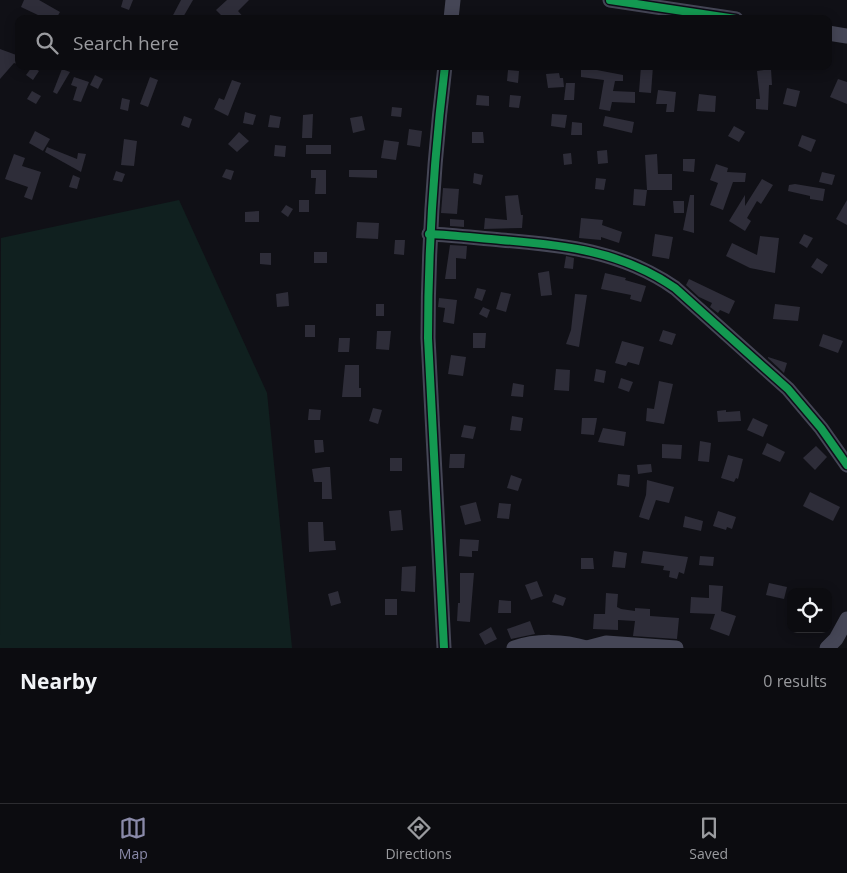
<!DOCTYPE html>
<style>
:root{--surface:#0c0c10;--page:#151519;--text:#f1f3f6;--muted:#9a9b9f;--line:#2c2c30;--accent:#8a8aa9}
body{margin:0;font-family:"Open Sans",sans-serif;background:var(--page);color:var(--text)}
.controls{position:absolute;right:15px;bottom:15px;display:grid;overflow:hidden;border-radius:10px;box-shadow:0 2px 12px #0003}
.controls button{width:45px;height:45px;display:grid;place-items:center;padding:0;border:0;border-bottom:1px solid var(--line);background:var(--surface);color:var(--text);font:25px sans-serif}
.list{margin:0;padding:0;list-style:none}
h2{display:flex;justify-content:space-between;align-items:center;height:65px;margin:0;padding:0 20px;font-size:21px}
h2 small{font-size:16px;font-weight:400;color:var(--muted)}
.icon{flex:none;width:28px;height:28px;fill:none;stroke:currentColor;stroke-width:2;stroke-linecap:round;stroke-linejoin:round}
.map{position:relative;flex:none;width:847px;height:648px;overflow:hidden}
.search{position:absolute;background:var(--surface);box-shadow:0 2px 12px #0003;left:15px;right:15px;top:15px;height:55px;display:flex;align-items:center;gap:12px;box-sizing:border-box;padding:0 18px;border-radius:10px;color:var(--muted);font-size:19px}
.sheet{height:155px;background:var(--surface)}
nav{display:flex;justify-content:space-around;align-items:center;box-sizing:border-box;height:70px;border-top:1px solid var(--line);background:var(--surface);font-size:14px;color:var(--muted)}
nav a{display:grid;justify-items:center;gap:2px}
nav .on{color:var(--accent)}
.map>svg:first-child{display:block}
</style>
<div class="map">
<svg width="847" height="648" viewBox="0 0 847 648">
<rect width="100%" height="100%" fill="#101016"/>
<!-- green -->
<path fill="#10201f" d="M179,200L267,393L292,648H0L1,238Z"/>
<!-- building -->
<g fill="#2e2d39">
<path d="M24,0H39L60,12L56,19H38L40,16L21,7Z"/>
<path d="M123,0H133L129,10L121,7Z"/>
<path d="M181,0H193L182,19H171Z"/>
<path d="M227,0H249L238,11L245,19H225L216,10Z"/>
<path d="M0,49L19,56L17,64L14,63L0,79Z"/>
<path d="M641,66H653L651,93L639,92Z"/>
<path d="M32,67L39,71L33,80L26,75Z"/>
<path d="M581,67L623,75V81H615L613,91L635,92V103L612,102L610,111L599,109L604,80L581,77Z"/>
<path d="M62,69L70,72L57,94L53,92Z"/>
<path d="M771,69L772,85H769L768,110L756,109V99H760L757,71Z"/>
<path d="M508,70L519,71L518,83L507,81Z"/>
<path d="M559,73L560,78H563L564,87L548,88L546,74Z"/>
<path d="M95,75L103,79L98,89L90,85Z"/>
<path d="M74,77L89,82L81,102L73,100L77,87L71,85Z"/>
<path d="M150,77L158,80L148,107L140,104Z"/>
<path d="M838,79L847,82V104L830,97Z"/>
<path d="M232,80L241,83L228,116L214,109L219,98L224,100Z"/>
<path d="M566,83H575L574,100H564Z"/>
<path d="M787,88L800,91L796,107L783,104Z"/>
<path d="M658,90L676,92L674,112H666L667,104H656Z"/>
<path d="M32,91L41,96L36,104L27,99Z"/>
<path d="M699,94L716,96L715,112L697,111Z"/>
<path d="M477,95L489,96V106L476,105Z"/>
<path d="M510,95L521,96L519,108L509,107Z"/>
<path d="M122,98L130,100L128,111L120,109Z"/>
<path d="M392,107L402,108L401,117L391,116Z"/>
<path d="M245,112L256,115L253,125L243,123Z"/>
<path d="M313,114L312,138H302L303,115Z"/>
<path d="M552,114L567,115L565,128L551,126Z"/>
<path d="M270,115L281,117L279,128L268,127Z"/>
<path d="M184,116L192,119L189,128L181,125Z"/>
<path d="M362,116L365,130L353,133L350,118Z"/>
<path d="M605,116L634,122L632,133L603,126Z"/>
<path d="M572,122L582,123V135H571Z"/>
<path d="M734,126L745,132L739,142L728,136Z"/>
<path d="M409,129L422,131L420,147L407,145Z"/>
<path d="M35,131L50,139L43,151L29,143Z"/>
<path d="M239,132L249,141L237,152L228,144Z"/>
<path d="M472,132H483L484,143H472Z"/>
<path d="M802,135L816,140L811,152L798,146Z"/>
<path d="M124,139L137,141L134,166L121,165Z"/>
<path d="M384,140L399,142L396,160L381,158Z"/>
<path d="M275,145L286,146L285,157L274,156Z"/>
<rect x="306" y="145" width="25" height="9"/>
<path d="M47,147L77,159L78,153L86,154L81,172L45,152Z"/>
<path d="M607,150L608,163L598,164L597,151Z"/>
<path d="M571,153L572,164L564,165L563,154Z"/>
<path d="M14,154L25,158L22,166L41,172L32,200L24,197L28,187L5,179Z"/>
<path d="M657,154L658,174H672V190H647L645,155Z"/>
<path d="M683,159H695L694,172L683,171Z"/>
<path d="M716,164L728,168L727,172L746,173L745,182H733L723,210L710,205L718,183L710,180Z"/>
<path d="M226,169L234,171L231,180L222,177Z"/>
<path d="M311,170H326V194H315L316,178H311Z"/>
<path d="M349,170H377V178L349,177Z"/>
<path d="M116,171L125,174L122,182L113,180Z"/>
<path d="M822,172L835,175L832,185L819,182Z"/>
<path d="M474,173L483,175L481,185L473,183Z"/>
<path d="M73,175L80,178L77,189L69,187Z"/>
<path d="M596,178L606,179L604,190L595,189Z"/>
<path d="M762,179L773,185L761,204L757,201L747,218L751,221L745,231L729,221L745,195V206Z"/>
<path d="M795,184L825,189L823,201L810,199V196L788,191L789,185Z"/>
<path d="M443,188L459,189L457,214L441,213Z"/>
<path d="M634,189L647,190L645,206L633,205Z"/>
<path d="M518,195L521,215H523L522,228L484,229L485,218L507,220L505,196Z"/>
<path d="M690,195H694V233L683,230Z"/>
<rect x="299" y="200" width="10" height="12"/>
<path d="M847,200V225L836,219Z"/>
<path d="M673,201H684V213H674Z"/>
<path d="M286,205L293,209L288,217L281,212Z"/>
<path d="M259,211V222H245V212Z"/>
<path d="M581,218L603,220L602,225L622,232L619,243L601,237V240L579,238Z"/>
<path d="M450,219L464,220V227L450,226Z"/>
<path d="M357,222L379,223L378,239L356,238Z"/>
<path d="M655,234L673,237L669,259L652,256Z"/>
<path d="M804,234L813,238L807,248L799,243Z"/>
<path d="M760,236L779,238L775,273L750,268L726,256L732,243L757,255Z"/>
<path d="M395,240H405L404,255L394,254Z"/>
<path d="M450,245L467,246L466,259L456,258V279H445Z"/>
<rect x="314" y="252" width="13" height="11"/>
<path d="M260,253H271V265L260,264Z"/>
<path d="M566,256L574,258L573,269L564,268Z"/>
<path d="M817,258L828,265L822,274L811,267Z"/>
<path d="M549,271L552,295L541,296L538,273Z"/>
<path d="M605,273L626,278L625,280L646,286L641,302L630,299L631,295L601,289Z"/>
<path d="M689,279L735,301L729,314L720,310L718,313L710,307L712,303L699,297L686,285Z"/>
<path d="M477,288L486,290L482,301L474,298Z"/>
<path d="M288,292L289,306L277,307L276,294Z"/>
<path d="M501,292L511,294L506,312L496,309Z"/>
<path d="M575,294L587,295L579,347L566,344L571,330Z"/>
<path d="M439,298L457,300L454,324L443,322L445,308L438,307Z"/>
<rect x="376" y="304" width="8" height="12"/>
<path d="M775,304L800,307L798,321L773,319Z"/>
<path d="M483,307L490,310L487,318L479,314Z"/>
<rect x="305" y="325" width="10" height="12"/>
<path d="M663,330L676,334L672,345L659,341Z"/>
<path d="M377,331H391L389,350L376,349Z"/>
<path d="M473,333H486L485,348H473Z"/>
<path d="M823,334L843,341L838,353L819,346Z"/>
<path d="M339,338H350L349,352H338Z"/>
<path d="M622,341L644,347L639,365L628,362L626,366L615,363Z"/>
<path d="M451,355L466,357L463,376L448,374Z"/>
<path d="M768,357L787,363L784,373L768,358Z"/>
<path d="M345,365H359V388H361V397H342Z"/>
<path d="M556,369L570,370L569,391L554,390Z"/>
<path d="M596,369L606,371L604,383L594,381Z"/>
<path d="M621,378L633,382L629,392L618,388Z"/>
<path d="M659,381L673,384L664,424L646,421L647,408L654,409Z"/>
<path d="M513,383L524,385L523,397L511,396Z"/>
<path d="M373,408L382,410L378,424L369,421Z"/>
<path d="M309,409L321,410L320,420H308Z"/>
<path d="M726,410V412L740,411L741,421L718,422L717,411Z"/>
<path d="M512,416L523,418L521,431L510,430Z"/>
<path d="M582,418H597L594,435L581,434Z"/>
<path d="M753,418L768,425L763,437L747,430Z"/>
<path d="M464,425L476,427L473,439L461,437Z"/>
<path d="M603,428L626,432L624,446L598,442Z"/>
<path d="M314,440H323L324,452L315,453Z"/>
<path d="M700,441L711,443L709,462L698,461Z"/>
<path d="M767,443L785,452L780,462L762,454Z"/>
<path d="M662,444L682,445L681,459L662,458Z"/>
<path d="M816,446L827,457L815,470L803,458Z"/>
<path d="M450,454H465L464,468H449Z"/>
<path d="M728,455L743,459L738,479L736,478L734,482L721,478Z"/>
<rect x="390" y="458" width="12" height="13"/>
<path d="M651,464L652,472L638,474L637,465Z"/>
<path d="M326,467H330L332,499H322V482H314L312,469Z"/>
<path d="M618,474L630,475L629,487L617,485Z"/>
<path d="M511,475L522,479L518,491L507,488Z"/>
<path d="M647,480L674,487L669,503L656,500L649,520L639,517L646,495Z"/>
<path d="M810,492L840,507L833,521L803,506Z"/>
<path d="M476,502L481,521L465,525L460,506Z"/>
<path d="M499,503L511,504L509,519L497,518Z"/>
<path d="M401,510L403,530L391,531L389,511Z"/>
<path d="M718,511L736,517L732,529L727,527L726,530L713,526Z"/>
<path d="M685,516L703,521L701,531L683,527Z"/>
<path d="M308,522H323L324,541H335L336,550L309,552Z"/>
<path d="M460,539L479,540L478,551H472V557L459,556Z"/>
<path d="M614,551L627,553L625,568L612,567Z"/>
<path d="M643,551L688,557L684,574L679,572L677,579L669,577L670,571L663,570L664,566L641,563Z"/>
<path d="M700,556L714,557L713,566L699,565Z"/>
<path d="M581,558H593L594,569H581Z"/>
<path d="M416,566L415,592L401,591L402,567Z"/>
<path d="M460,573H474L470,622L457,621L458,603H460Z"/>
<path d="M537,581L543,596L531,600L525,585Z"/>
<path d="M769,583L787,587L784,599L766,595Z"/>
<path d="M709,585L723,586L721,611L736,616L729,636L710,629L715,614L690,613L691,597L709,598Z"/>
<path d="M338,591L341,603L331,606L328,594Z"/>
<path d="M606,593L618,594L617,607L621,609L635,611V608L650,609V616L679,618L677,639L633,636L635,621L618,620V630L593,629L594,614H605Z"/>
<path d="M555,594L566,598L563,606L552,602Z"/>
<rect x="385" y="599" width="12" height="16"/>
<path d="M499,600L511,601V613H498Z"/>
<path d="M530,621L535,634L511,639L507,629Z"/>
<path d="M491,627L497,639L485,645L479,634Z"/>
</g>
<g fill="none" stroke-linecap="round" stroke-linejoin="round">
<!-- minor -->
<g stroke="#454656" stroke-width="15">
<path d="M610,0L736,19"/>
<path d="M451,19L453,0"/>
<path d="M828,33L847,36"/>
<path d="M429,234C453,235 477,238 501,240C564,245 622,251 675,288L788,389L821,428L847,465"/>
<path d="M444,648L428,338C428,247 434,157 445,66"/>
<path d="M514,648C537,640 564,641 586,648"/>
<path d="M587,648L606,643L676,648"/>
<path d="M827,648L836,639L847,619"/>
</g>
<defs>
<g id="cycleway">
<path d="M610,0L736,19"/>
<path d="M429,234C453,235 477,238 501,240C564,245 622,251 675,288L788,389L821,428L847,465"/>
<path d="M444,648L428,338C428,247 434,157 445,66"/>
</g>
</defs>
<!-- cycleway casing -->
<use href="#cycleway" stroke="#0e0d19" stroke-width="11"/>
<!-- cycleway -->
<use href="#cycleway" stroke="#139951" stroke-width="8"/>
</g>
</svg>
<div class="controls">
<button><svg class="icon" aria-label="locate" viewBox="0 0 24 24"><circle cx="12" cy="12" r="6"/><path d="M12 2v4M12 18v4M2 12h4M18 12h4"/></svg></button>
</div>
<div class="search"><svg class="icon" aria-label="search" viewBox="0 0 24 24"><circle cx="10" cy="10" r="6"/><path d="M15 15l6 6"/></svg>Search here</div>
</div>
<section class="sheet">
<h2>Nearby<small>0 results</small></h2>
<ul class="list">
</ul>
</section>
<nav>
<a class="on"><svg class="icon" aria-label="map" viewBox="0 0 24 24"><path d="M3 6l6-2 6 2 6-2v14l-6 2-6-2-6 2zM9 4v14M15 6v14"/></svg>Map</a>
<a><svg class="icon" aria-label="directions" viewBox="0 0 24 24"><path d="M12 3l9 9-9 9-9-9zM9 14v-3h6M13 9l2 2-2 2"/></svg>Directions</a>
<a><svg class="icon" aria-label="saved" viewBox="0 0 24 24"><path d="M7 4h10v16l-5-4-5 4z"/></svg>Saved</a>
</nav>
